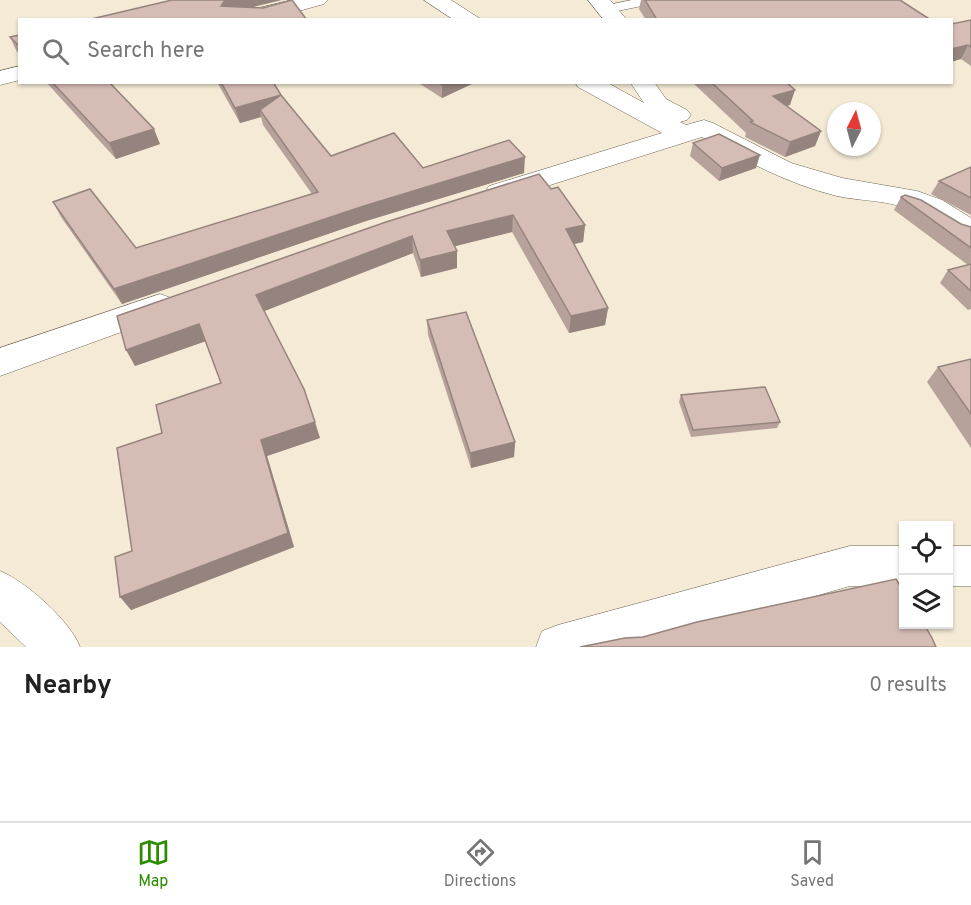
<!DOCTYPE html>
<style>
:root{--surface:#fff;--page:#f2f2f2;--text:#222;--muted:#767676;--line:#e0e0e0;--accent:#2c8c00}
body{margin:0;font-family:Overpass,sans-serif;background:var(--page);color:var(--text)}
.controls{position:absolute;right:18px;bottom:18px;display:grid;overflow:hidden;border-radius:0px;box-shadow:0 2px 4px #0004}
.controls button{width:54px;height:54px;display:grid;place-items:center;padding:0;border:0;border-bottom:2px solid var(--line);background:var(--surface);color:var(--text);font:30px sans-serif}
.compass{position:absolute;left:827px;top:102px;width:54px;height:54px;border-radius:50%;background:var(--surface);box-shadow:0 2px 4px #0004;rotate:6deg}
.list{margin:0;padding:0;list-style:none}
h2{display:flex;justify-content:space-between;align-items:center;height:78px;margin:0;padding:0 24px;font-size:26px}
h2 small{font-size:20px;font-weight:400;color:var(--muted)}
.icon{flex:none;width:33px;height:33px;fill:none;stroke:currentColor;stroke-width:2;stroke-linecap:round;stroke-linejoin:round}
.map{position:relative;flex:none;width:971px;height:647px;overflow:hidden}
.search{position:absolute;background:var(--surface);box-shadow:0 2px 4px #0004;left:18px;right:18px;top:18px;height:66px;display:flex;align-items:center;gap:15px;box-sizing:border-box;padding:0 21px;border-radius:0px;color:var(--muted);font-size:22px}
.sheet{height:174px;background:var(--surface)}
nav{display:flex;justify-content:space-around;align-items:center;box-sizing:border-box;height:84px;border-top:2px solid var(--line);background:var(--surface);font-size:16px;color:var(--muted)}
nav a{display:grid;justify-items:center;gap:3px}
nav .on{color:var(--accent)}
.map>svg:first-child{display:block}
</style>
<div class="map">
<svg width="971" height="647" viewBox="0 0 971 647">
<rect width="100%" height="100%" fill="#f4ead5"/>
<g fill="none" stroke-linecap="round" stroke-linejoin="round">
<defs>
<path id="service" d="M632,0H658L656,3L608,13L601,9L603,6Z"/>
<g id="minor">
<path d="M292,0H328L324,4L266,20H227L230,15Z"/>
<path d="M424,0H451L482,20H454Z"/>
<path d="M588,0H610L627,20H604Z"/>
<path d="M20,66V80L0,85V71Z"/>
<path d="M575,82H606L644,103L630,82H654L666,99L687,110L691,115L687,120L680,122L686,125L704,120L713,123L791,163L842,178L917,191L942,200L971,218V242C947,235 929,216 906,208C884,200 860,201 837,196C788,184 746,161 702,137L509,198L499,201L489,198L485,192L489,186L662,133L578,87Z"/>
<path d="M160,294L171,298L176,306L171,314L0,376V348Z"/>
<path d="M850,546H904V586H850L637,647H536L542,631L558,625Z"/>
<rect x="948" y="546" width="23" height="40"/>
<path d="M0,571C27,582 70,621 80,647H26L0,622Z"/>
</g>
</defs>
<!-- service casing -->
<use href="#service" stroke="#6e6653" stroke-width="1"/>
<!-- minor casing -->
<use href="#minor" stroke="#6e6653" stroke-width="1"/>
<!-- service -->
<use href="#service" fill="#fff" fill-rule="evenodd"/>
<!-- minor -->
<use href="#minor" fill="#fff" fill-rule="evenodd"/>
</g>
<!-- wall -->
<g fill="#b7a29b">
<path d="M641,0H900L931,20H646L639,9Z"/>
<path d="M971,20V66L961,59Z"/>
<path d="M20,35V54L17,52L10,37Z"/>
<path d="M46,82H109L160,144L116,159Z"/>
<path d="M217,82H273L281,95L331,156L423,168L524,173L366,221L122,304L61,217L53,202L136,248L312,194L263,125L261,117L240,123Z"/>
<path d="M417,82H476L442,98Z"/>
<path d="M692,82H786L790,105L786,106L821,131L815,146L785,157L745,137L746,133Z"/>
<path d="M693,143L756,168L719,181L690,156Z"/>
<path d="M971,167V215L931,194L939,181Z"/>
<path d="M551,189L585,225L583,242L574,244L608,308L605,325L569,333L512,232L454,246L457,251V268L421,277L413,253L264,311L320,438L267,456L294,547L131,610L132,551L162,433L221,383L206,341L135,366L117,316Z"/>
<path d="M901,197L961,224L971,227V309L968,310L940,283L948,270L968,265L894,210Z"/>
<path d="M427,320L515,442L514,457L471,468L428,335Z"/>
<path d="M971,359V448L927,382L938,367Z"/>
<path d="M681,395L780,422L777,428L691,437L679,402Z"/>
</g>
<!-- shaded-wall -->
<g fill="#95847e">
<path d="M225,0H282L229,13L221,6Z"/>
<path d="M968,45L961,59L951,62V49Z"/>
<path d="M448,82H476L442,98V85Z"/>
<path d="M795,90L790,105L768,111L773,96Z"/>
<path d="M281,95L260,110L261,117L240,123L235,108Z"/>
<path d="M154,129L160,144L116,159L109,143Z"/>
<path d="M821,131L815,146L785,157L790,142Z"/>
<path d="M760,155L756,168L719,181L722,168Z"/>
<path d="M525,157L524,173L366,221L122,304L114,289L364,206Z"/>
<path d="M513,215L512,232L448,248L447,231Z"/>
<path d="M585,225L583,242L564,246L566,229Z"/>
<path d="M412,236L413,253L262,312L256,295Z"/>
<path d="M457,251V268L421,277L420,260Z"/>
<path d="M608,308L605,325L569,333L571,316Z"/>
<path d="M199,324L206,341L135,366L126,350Z"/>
<path d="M315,422L320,438L267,456L294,547L131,610L120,597L261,440Z"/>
<path d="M515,442L514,457L471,468L470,453Z"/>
</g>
<!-- building -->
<g fill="#d5bcb4" stroke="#95847e" stroke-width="1.5">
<path d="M172,0H225L221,6L263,8L292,0L307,20H87Z"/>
<path d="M645,0H900L931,20H657Z"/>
<path d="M971,20V47L968,45L951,49V24Z"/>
<path d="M20,35V47L10,37Z"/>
<path d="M52,82H109L154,129L109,143Z"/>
<path d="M221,82H273L281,95L331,156L394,133L423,168L509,140L525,157L364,206L114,289L53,202L90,189L136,248L318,192L260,110L281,95L235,108Z"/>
<path d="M437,82H448L442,85Z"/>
<path d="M711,82H786L795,90L773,96L821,131L790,142L750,122L753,121Z"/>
<path d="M719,134L760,155L722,168L693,143Z"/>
<path d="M971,167V198L939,181Z"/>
<path d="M539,174L551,189L558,187L585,225L566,229L608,308L571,316L513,215L447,231L457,251L420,260L412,236L256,295L304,389L315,422L261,440L288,533L120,597L115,557L132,551L117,448L162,433L156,405L221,383L199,324L126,350L117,316L386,222Z"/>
<path d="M905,195L921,200L961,224L971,227V248L901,197Z"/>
<path d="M971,264V291L948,270Z"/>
<path d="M466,312L515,442L470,453L427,320Z"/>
<path d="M971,359V414L938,367Z"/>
<path d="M765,387L780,422L693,430L681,395Z"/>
<path d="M896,579L903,591V624H924L932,638L936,647H580L625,638L643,637L697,622Z"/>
</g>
</svg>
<div class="controls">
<button><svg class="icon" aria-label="locate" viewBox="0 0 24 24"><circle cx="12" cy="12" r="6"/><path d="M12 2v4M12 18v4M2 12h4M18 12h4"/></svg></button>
<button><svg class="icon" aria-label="layers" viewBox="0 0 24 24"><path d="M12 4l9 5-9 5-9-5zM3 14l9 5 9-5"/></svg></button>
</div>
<svg class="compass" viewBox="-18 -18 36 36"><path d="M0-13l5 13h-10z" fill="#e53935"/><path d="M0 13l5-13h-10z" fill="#767676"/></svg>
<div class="search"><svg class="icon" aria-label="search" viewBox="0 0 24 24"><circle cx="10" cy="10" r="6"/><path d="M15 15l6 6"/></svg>Search here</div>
</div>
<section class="sheet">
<h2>Nearby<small>0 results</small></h2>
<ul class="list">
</ul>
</section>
<nav>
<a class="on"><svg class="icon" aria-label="map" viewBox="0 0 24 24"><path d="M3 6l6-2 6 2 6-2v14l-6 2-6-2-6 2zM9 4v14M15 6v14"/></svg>Map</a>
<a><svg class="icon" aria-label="directions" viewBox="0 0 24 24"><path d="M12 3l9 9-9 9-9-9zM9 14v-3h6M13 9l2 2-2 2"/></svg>Directions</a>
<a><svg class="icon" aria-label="saved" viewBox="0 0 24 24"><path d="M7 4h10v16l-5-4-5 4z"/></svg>Saved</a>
</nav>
